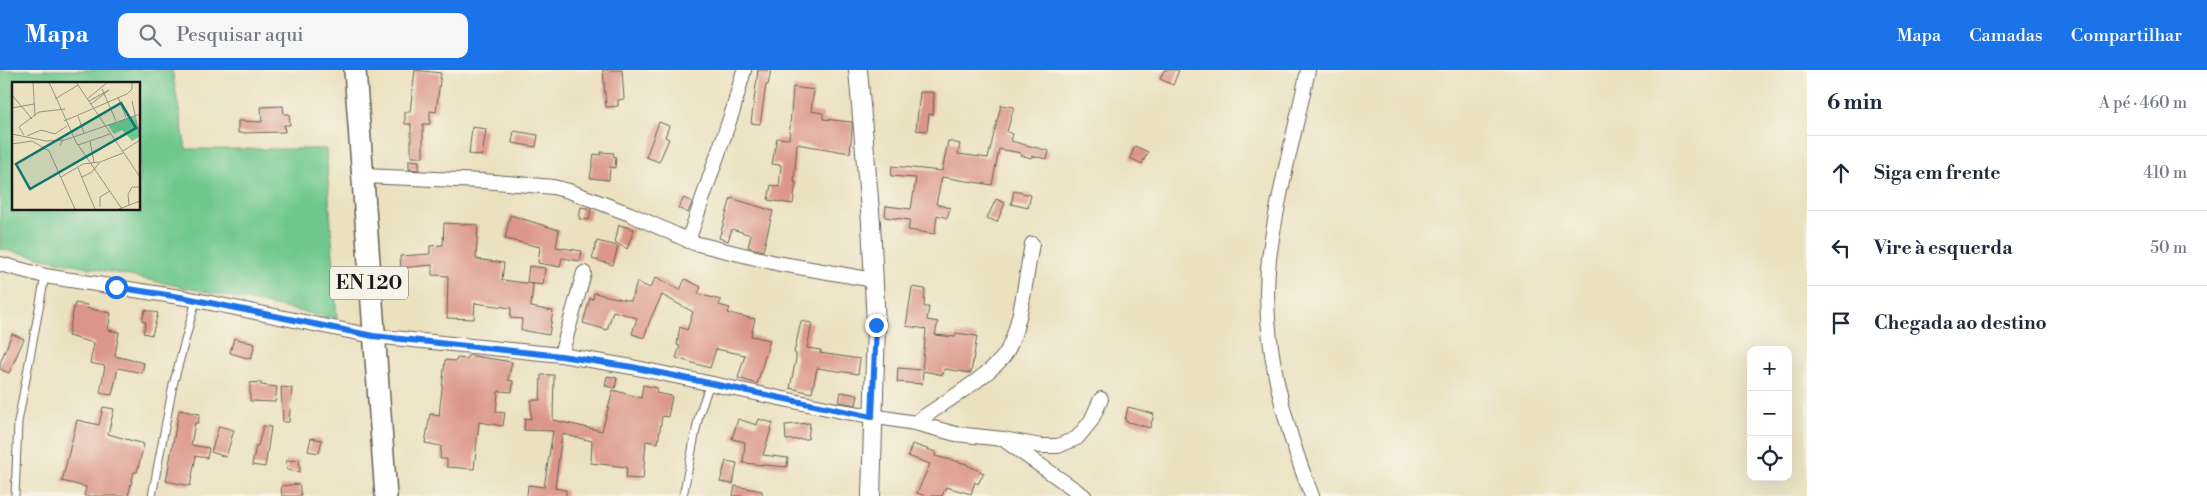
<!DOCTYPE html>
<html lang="pt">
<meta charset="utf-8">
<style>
:root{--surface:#fff;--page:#f6f6f7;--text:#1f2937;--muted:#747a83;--line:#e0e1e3;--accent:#1a73e8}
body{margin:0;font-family:"Libre Bodoni",serif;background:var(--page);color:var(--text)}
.controls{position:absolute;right:15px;bottom:15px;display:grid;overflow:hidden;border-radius:10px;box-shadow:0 5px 20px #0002}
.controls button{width:45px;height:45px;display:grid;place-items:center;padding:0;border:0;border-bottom:1px solid var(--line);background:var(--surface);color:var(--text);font:25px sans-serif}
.stop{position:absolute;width:15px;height:15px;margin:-11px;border:4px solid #1a73e8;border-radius:50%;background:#fff}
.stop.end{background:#1a73e8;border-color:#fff;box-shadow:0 1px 5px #0008}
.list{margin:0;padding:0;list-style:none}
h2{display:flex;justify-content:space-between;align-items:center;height:65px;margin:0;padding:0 20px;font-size:21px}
h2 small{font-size:16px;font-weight:400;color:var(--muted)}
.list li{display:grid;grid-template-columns:32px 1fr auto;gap:15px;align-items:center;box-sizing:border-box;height:75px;padding:0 20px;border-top:1px solid var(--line)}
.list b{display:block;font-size:19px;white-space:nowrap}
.list em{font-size:16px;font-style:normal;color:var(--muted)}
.icon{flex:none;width:28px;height:28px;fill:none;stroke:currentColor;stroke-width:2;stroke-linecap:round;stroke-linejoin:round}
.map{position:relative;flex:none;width:1807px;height:426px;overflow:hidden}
header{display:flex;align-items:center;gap:30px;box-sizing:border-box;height:70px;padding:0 25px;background:var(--accent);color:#fff}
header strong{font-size:24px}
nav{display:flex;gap:28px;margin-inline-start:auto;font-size:18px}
.search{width:350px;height:45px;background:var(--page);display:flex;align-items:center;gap:12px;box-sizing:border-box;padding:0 18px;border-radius:10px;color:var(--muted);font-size:19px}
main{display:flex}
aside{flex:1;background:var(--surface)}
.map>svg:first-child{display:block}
</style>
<header>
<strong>Mapa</strong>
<div class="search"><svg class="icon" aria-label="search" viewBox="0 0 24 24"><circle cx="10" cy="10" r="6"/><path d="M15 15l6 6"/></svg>Pesquisar aqui</div>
<nav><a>Mapa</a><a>Camadas</a><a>Compartilhar</a></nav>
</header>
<main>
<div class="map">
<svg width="1807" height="426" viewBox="0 0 1807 426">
<rect width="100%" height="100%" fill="#f7f3e8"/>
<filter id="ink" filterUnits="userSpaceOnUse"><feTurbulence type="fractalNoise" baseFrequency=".02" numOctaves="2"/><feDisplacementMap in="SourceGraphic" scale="10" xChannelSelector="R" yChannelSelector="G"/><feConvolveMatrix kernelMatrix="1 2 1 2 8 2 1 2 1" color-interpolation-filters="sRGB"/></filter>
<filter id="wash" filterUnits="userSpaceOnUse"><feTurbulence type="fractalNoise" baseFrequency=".0096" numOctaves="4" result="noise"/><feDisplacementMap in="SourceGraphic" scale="20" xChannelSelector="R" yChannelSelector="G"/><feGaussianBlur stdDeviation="1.12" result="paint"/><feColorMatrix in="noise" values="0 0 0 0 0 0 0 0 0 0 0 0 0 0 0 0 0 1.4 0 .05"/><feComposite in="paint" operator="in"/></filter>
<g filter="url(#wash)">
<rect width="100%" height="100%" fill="#ebe1bf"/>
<!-- green -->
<path fill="#6ec88e" stroke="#457255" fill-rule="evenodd" d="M0,0H172L186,79H326L337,249L0,179ZM14,14H139V139H14Z"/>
<g id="blocks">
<!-- building -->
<g fill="#dc9689">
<path d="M415,0L441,3L436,42L430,41V54H423V87H411V54H405V42H410Z"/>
<path d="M603,0H622L624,29L618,30V36L606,37Z"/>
<path d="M758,0H771L768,15H766L760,54L751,53Z"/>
<path d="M1164,0H1179L1173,15L1160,9Z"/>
<path d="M793,17L814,20L811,41L823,43V49L852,52V59L850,83L797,74L794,112H796L793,134L768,130L771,115L779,117L781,95L772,94L777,68L789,69Z"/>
<path d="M920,22H934L933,45L929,44L927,61L916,60Z"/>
<path d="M1001,35L1014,37L1007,62L1013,64L1011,71L1049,81L1047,89L1032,86L1031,88L1020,85L1021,83L999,79L992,115L942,107L936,134L950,138L947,148L937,145L935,164L908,160L910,150L885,147L886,136L911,139L916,108L891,106L892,96L942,101L948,71L960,74L958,84L988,88Z"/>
<path d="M283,36L284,44H289L290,55H284L285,62L238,63V51L262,52L261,37Z"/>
<path d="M659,52L669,56L665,67L669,69L659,92L646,87Z"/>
<path d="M472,57L486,59L482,86L469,84Z"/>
<path d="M514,61L538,65L536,77L512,73Z"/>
<path d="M1135,76L1148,82L1142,94L1130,88Z"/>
<path d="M601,82L614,83L613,86L616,87L615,98L610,97L609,110L590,108L594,84L601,85Z"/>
<path d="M409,90L419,91V100L409,99Z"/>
<path d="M1014,121L1031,125L1028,138L1011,134Z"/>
<path d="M684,128L692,132L688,143L678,138Z"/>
<path d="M731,128L773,141L763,181L748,177L751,165L732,159L728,171L719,168Z"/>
<path d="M996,129L1005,133L997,152L987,148Z"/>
<path d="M581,137L591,139L589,150L579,149Z"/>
<path d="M510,145L559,160L556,177L582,181L580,191L562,188L560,197L538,193L540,177L505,169Z"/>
<path d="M444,153L478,155L476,189L504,193L502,210L533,214L531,237L553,241L549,265L521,260L522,249L510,248L511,238L475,233L474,249L447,248L448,206L432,205V195L401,198L400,186L430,184V176L443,175Z"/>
<path d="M619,155L634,159L627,179L615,172Z"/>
<path d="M597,171L618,176L613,195L592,189Z"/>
<path d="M529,196L545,198L543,215L527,213Z"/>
<path d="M656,207L680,220L685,209L701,217L698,224L721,230L719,235L730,238L728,243L755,249L751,266L770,270L757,314L738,308L745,285L716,279L710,298L676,288L680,276L677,275L680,257L687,260L693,242L662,225L650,250L644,268L632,264L637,248L613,241L607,260L583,253L590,228L593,229L594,223L631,231L637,212L650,218Z"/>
<path d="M912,217L925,219L924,237H929L927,250L938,252L935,265L955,267L956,263L977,266L971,303L944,299L943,305L923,301L922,314L897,312L898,298L922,300L926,259L906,256Z"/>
<path d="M75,233L87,235L86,238L111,243L108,260L119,262L115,286L144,293L142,303L118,298L112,325L100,323L105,296L90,293L94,273L68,266Z"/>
<path d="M145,240L158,243L152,265L143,263L146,252L142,251Z"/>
<path d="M801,251L812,253L807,278L821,280L820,283L860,289L858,304L817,298L812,323L790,318L796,289V284L794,283Z"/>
<path d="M12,264L24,269L9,303L0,299V293Z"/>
<path d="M234,268L255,274L251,289L230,283Z"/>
<path d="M468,285L512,292L508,310L513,311L512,322L499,321L498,323L496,342L505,343L503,356L479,352L474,399L447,397V389H440L441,376L425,373L430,344L439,346L445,290L456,291L457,288L467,289Z"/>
<path d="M541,305H554L553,350L602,361L613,320L641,328L643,315L657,318L656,323L672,326L668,347L662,346L658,373L646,371L643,409L626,408L627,397L591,393L592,371L562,364L555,418L566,420V426H527L528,415L544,417L553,361L524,360L525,348L531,349V330H540Z"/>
<path d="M607,306L617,308L615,318L605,316Z"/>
<path d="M261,312V315L277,317L275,332L250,331V313Z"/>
<path d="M281,317L292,318L289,352H283Z"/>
<path d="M841,322L858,325L856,335L839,332Z"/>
<path d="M103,337L114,339L108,364L144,374L137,402H134L128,426H84L86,417L62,411L77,350L99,355Z"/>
<path d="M1128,337L1154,344L1150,358L1125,351Z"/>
<path d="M179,340L200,344L198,353H195L191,375L209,378L207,388L196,386L190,416L166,411Z"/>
<path d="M738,349L757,355L759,349L773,353L763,385L788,388L787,397L743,393L745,372L732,369Z"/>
<path d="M810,353L808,369L786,370L785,355Z"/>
<path d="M219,356L234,360L226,387L211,382Z"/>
<path d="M263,356L271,357L265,397L252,395L256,376H258Z"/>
<path d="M311,368L322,370L319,383L308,381Z"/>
<path d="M912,374L936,382L935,386L967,394V395L984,403L978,414L975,412L971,424L946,417L942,426H925L917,423L930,394L908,386Z"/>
<path d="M299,390L300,402L287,400L286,391Z"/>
<path d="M726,391L737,393L733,414L720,412Z"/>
<path d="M299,414L301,426H282L281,416Z"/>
<path d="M735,416L762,421V426H733Z"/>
</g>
</g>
</g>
<g filter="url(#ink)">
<use href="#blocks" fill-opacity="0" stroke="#646155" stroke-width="1"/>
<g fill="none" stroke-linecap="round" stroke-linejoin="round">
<defs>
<g id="service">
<path d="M15,426L18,352L45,206"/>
<path d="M152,426L173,315L196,230"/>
<path d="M683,426L699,345L710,313"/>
</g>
<g id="minor">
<path d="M1308,0C1295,63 1277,126 1269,189C1260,265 1284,357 1312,426"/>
<path d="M362,106L483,111L553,117L569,121L630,144L694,173L776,193L874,210"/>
<path d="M688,171L733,40L744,0"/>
<path d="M0,194L45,206L186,228L373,266L561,285L632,297L841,341L915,353L956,364L1003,369L1041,376H1058L1077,368L1091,351L1101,329"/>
<path d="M561,285L584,203"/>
<path d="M915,353C937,337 989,306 1004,286C1021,262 1026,204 1032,174"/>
<path d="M1007,372L1084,426"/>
</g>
<path id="tertiary" d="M858,0L871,153L876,255L871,426"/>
<path id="primary" d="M355,0L386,426"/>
</defs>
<!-- service casing -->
<use href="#service" stroke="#646155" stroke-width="9"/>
<!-- minor casing -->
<use href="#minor" stroke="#646155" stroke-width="16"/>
<!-- tertiary casing -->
<use href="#tertiary" stroke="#646155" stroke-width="20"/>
<!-- primary casing -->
<use href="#primary" stroke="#646155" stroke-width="24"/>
<!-- service -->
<use href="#service" stroke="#fff" stroke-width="7"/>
<!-- minor -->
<use href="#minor" stroke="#fff" stroke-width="14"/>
<!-- tertiary -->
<use href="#tertiary" stroke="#fff" stroke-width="18"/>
<!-- primary -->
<use href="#primary" stroke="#fff" stroke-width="21"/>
</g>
</g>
<g fill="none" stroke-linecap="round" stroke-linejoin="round" filter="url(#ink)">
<!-- route -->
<path stroke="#1a73e8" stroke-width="6" d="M116,217L186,228L373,266L561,286L632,297L872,347L876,255"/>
</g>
<g text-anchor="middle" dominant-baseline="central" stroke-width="4" stroke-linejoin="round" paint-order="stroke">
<!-- shield labels -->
<rect fill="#f7f3e8" stroke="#5e5c59" stroke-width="1" x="330" y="196.5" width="78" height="33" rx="4"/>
<g font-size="19" font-weight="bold" fill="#1c1c1c">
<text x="369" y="213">EN 120</text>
</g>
</g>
<!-- overview -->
<g transform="translate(12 12)">
<rect width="128" height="128" fill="#ebe1bf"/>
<path d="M122,34L127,46V55L120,59L110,48L102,52L96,43Z" fill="#6ec88e"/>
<path fill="none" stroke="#98927e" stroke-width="1" d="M21,0L23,34M37,0L64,60L110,127M64,0L128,95M90,7L104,39M0,13L20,37M106,15L114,35M43,17L66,3M75,17L96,0M77,19L97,8L79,22M120,19L127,51M0,26L22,22M66,34L72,51M52,39L115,12L120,7V0M0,52L34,59L51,58M12,53L7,45L27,30L53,27M15,54L29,48L43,52L55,44M78,59L82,80M0,62L20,59L37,69L63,127M66,63L98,52M48,64L50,59L128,32M111,69L128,58M66,86L83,127M49,95L71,82L87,80M70,95L80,90L88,80L111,71M117,123L116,112L120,105H128M88,125V115L98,109M107,127L128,119"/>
<path fill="#0f766e" fill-opacity="0.15" stroke="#0f766e" stroke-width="2.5" d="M109,21L124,46L18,107L4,82Z"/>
<rect width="128" height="128" fill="none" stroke="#1c1c1c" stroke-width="2.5"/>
</g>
</svg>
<div class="controls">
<button>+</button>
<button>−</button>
<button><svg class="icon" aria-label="locate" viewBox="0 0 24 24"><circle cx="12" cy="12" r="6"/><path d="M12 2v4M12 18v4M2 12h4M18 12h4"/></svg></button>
</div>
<div class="stop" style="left:116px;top:217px"></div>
<div class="stop end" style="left:876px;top:255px"></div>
</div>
<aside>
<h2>6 min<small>A pé · 460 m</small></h2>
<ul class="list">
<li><svg class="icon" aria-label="ahead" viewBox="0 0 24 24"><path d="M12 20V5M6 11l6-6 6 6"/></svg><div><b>Siga em frente</b></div><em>410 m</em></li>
<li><svg class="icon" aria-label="left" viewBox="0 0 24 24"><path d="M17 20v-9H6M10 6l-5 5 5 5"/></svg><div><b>Vire à esquerda</b></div><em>50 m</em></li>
<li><svg class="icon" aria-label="arrive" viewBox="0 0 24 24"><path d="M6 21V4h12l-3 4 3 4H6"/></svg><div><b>Chegada ao destino</b></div></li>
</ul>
</aside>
</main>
